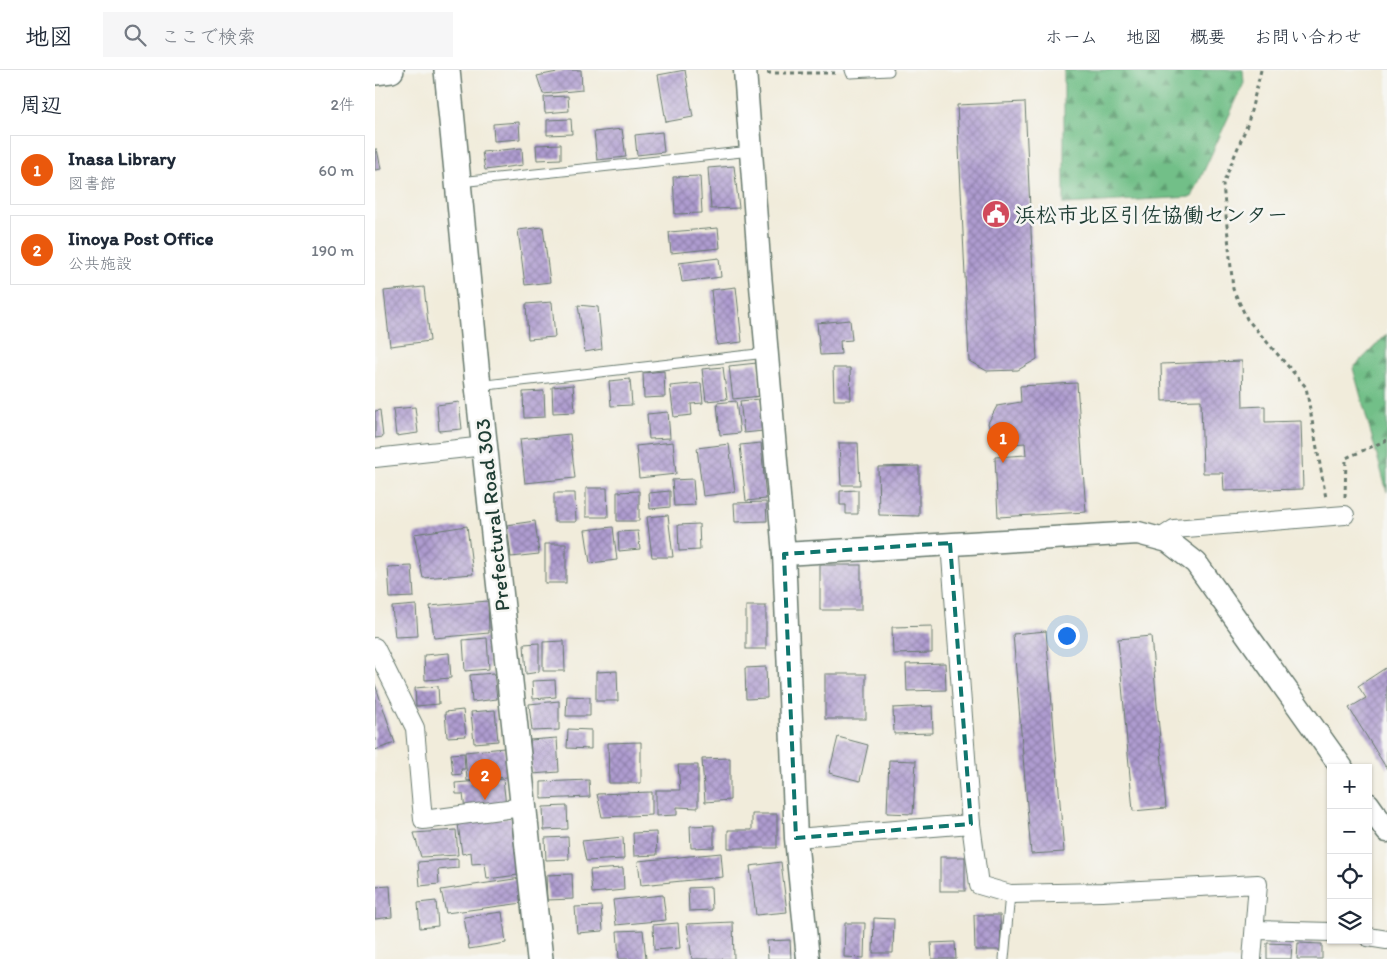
<!DOCTYPE html>
<html lang="ja">
<meta charset="utf-8">
<style>
:root{--surface:#fff;--page:#f6f6f7;--text:#1f2937;--muted:#747a83;--line:#e0e1e3;--accent:#ea580c}
body{margin:0;font-family:Itim,"Klee One",sans-serif;background:var(--page);color:var(--text)}
.controls{position:absolute;right:15px;bottom:15px;display:grid;overflow:hidden;border-radius:0px;box-shadow:0 1px 4px #0004}
.controls button{width:45px;height:45px;display:grid;place-items:center;padding:0;border:0;border-bottom:1px solid var(--line);background:var(--surface);color:var(--text);font:25px sans-serif}
.you{position:absolute;left:691px;top:565px;width:18px;height:18px;margin:-12px;border:4px solid #fff;border-radius:50%;background:#1a73e8;box-shadow:0 0 0 8px #1a73e833}
.badge{display:grid;place-items:center;width:32px;height:32px;border-radius:50%;background:var(--accent);color:#fff;font-size:16px;font-weight:700}
.pin{position:absolute;translate:-50% -41px;filter:drop-shadow(0 1px 2px #0008)}
.pin::after{content:'';position:absolute;top:26px;width:18px;height:15px;background:inherit;clip-path:polygon(0 0,100% 0,50% 100%)}
.list{margin:0;padding:0;list-style:none}
h2{display:flex;justify-content:space-between;align-items:center;height:65px;margin:0;padding:0 20px;font-size:21px}
h2 small{font-size:16px;font-weight:400;color:var(--muted)}
.list li{display:grid;grid-template-columns:32px 1fr auto;gap:15px;align-items:center;box-sizing:border-box;height:70px;margin:0 10px 10px;padding:0 10px;border:1px solid var(--line);border-radius:0px}
.list b{display:block;font-size:19px;white-space:nowrap}
.list p{margin:0;font-size:16px;white-space:nowrap;color:var(--muted)}
.list em{font-size:16px;font-style:normal;color:var(--muted)}
.icon{flex:none;width:28px;height:28px;fill:none;stroke:currentColor;stroke-width:2;stroke-linecap:round;stroke-linejoin:round}
.map{position:relative;flex:none;width:1012px;height:889px;overflow:hidden}
header{display:flex;align-items:center;gap:30px;box-sizing:border-box;height:70px;padding:0 25px;background:var(--surface);border-bottom:1px solid var(--line)}
header strong{font-size:24px}
nav{display:flex;gap:28px;margin-inline-start:auto;font-size:18px}
.search{width:350px;height:45px;background:var(--page);display:flex;align-items:center;gap:12px;box-sizing:border-box;padding:0 18px;border-radius:0px;color:var(--muted);font-size:19px}
main{display:flex}
aside{flex:1;background:var(--surface)}
.map>svg:first-child{display:block}
</style>
<header>
<strong>地図</strong>
<div class="search"><svg class="icon" aria-label="search" viewBox="0 0 24 24"><circle cx="10" cy="10" r="6"/><path d="M15 15l6 6"/></svg>ここで検索</div>
<nav><a>ホーム</a><a>地図</a><a>概要</a><a>お問い合わせ</a></nav>
</header>
<main>
<aside>
<h2>周辺<small>2件</small></h2>
<ul class="list">
<li><span class="badge">1</span><div><b>Inasa Library</b><p>図書館</p></div><em>60 m</em></li>
<li><span class="badge">2</span><div><b>Iinoya Post Office</b><p>公共施設</p></div><em>190 m</em></li>
</ul>
</aside>
<div class="map">
<svg width="1012" height="889" viewBox="0 0 1012 889">
<defs>
<pattern id="forest-firs" width="22" height="20" patternUnits="userSpaceOnUse" patternTransform="scale(1.25)"><rect width="22" height="20" fill="#72bf88"/><path d="M5 1l3.5 6h-7zM16 11l3.5 6h-7z" fill="#5d9c70"/></pattern>
<pattern id="building-cross-hatch" width="8" height="8" patternUnits="userSpaceOnUse" patternTransform="scale(1.25)"><rect width="8" height="8" fill="#af9cd0"/><path d="M0 0l8 8M0 8l8-8" fill="none" stroke="#8e80aa"/></pattern>
</defs>
<rect width="100%" height="100%" fill="#f6f6f2"/>
<filter id="ink" filterUnits="userSpaceOnUse"><feTurbulence type="fractalNoise" baseFrequency=".02" numOctaves="2"/><feDisplacementMap in="SourceGraphic" scale="10" xChannelSelector="R" yChannelSelector="G"/><feConvolveMatrix kernelMatrix="1 2 1 2 8 2 1 2 1" color-interpolation-filters="sRGB"/></filter>
<filter id="wash" filterUnits="userSpaceOnUse"><feTurbulence type="fractalNoise" baseFrequency=".0096" numOctaves="4" result="noise"/><feDisplacementMap in="SourceGraphic" scale="20" xChannelSelector="R" yChannelSelector="G"/><feGaussianBlur stdDeviation="1.12" result="paint"/><feColorMatrix in="noise" values="0 0 0 0 0 0 0 0 0 0 0 0 0 0 0 0 0 1.4 0 .05"/><feComposite in="paint" operator="in"/></filter>
<g filter="url(#wash)">
<rect width="100%" height="100%" fill="#f1ecdb"/>
<!-- forest -->
<g fill="url(#forest-firs)" stroke="#487e5e">
<path d="M689,0H868L869,13L817,127L689,134Z"/>
<path d="M1012,264V422L978,298Z"/>
</g>
<g id="blocks">
<!-- building -->
<g fill="url(#building-cross-hatch)">
<path d="M192,0H206L207,20L168,24L162,6Z"/>
<path d="M310,0L318,47L291,52L283,5Z"/>
<path d="M193,26L194,41L170,43L169,27Z"/>
<path d="M650,32L662,289L643,300L612,301L594,291L582,35Z"/>
<path d="M196,49L197,64L172,65V50Z"/>
<path d="M144,52L145,69L119,71L118,54Z"/>
<path d="M247,59L251,87L222,90L219,62Z"/>
<path d="M287,62L289,82L262,85L260,65Z"/>
<path d="M186,74V89L162,90L161,75Z"/>
<path d="M147,78L148,95L110,100L107,82Z"/>
<path d="M0,79H2L6,99L0,100Z"/>
<path d="M359,96L364,138L336,139L333,98Z"/>
<path d="M325,106L327,143L300,144L298,107Z"/>
<path d="M168,157L175,212L150,215L143,160Z"/>
<path d="M343,158L345,178L296,183L294,162Z"/>
<path d="M344,188L346,207L307,212L304,193Z"/>
<path d="M49,217L55,271L15,276L9,221Z"/>
<path d="M361,217L367,272L342,275L336,220Z"/>
<path d="M177,232L180,267L153,269L151,234Z"/>
<path d="M203,235L223,237L227,279L210,282Z"/>
<path d="M475,250L477,270L465,271L466,284L445,285L442,253Z"/>
<path d="M867,291L868,337L890,336V352L926,351L928,419L849,421L848,403H828L826,330L787,331L786,294Z"/>
<path d="M382,293L386,326L358,329L354,296Z"/>
<path d="M348,297L352,329L331,331L327,299Z"/>
<path d="M458,298H475L476,330H459Z"/>
<path d="M289,301L290,327L269,328L268,303Z"/>
<path d="M255,309L257,335L236,336L234,311Z"/>
<path d="M326,313L328,333L316,334L317,345L299,347L295,316Z"/>
<path d="M702,313L711,442L623,447L620,387L651,385L650,373L625,375L617,368L613,353L622,336L646,332L645,316Z"/>
<path d="M198,315L200,342L178,343L177,317Z"/>
<path d="M169,321L170,347L149,348L148,322Z"/>
<path d="M384,329L388,361L369,363L365,331Z"/>
<path d="M361,331L365,363L345,365L342,333Z"/>
<path d="M84,332L87,359L64,361L62,335Z"/>
<path d="M40,337L43,363L21,366L18,339Z"/>
<path d="M5,340L8,367L0,368V341Z"/>
<path d="M293,342L295,368L274,369L272,344Z"/>
<path d="M195,364L200,408L150,413L145,369Z"/>
<path d="M298,372L301,404L264,408L261,376Z"/>
<path d="M386,373L391,429L371,431L365,375Z"/>
<path d="M464,373H483L485,415H466Z"/>
<path d="M354,374L360,422L328,426L322,378Z"/>
<path d="M544,396V446L504,445L503,397Z"/>
<path d="M318,409L320,435L299,436L297,410Z"/>
<path d="M211,418H232L233,447H211Z"/>
<path d="M483,420V444H471V435H465V421Z"/>
<path d="M264,421V451H242V422Z"/>
<path d="M295,421V437L275,439L274,423Z"/>
<path d="M179,423H200L201,452H179Z"/>
<path d="M391,432L392,451L360,452L359,433Z"/>
<path d="M293,445L298,487H277L272,447Z"/>
<path d="M160,451L164,484L136,487L132,455Z"/>
<path d="M324,454L325,480L304,481L303,455Z"/>
<path d="M92,456L98,504L48,508L39,464Z"/>
<path d="M238,457L242,490L215,493L210,460Z"/>
<path d="M263,461L265,479L244,481L243,462Z"/>
<rect x="170" y="474" width="21" height="39"/>
<rect x="445" y="495" width="41" height="45"/>
<path d="M37,496L39,527L15,528L13,497Z"/>
<path d="M113,531L114,563L59,568L55,536Z"/>
<path d="M41,535L43,566L20,567L17,537Z"/>
<rect x="371" y="536" width="20" height="43"/>
<path d="M557,556V583L518,584L517,557Z"/>
<path d="M671,561L689,782L656,784L638,564Z"/>
<path d="M776,566L791,738L758,741L743,569Z"/>
<path d="M112,568L114,599L90,601L88,570Z"/>
<path d="M189,571L190,601H168V572Z"/>
<path d="M164,573V602L151,604L149,574Z"/>
<path d="M74,583L76,608L50,610L49,585Z"/>
<path d="M570,593L571,620L532,621L531,594Z"/>
<path d="M391,597L392,628L371,629L370,598Z"/>
<path d="M1012,597V699L974,638L991,628L983,616Z"/>
<path d="M242,601L243,631H221V602Z"/>
<path d="M119,603L122,629L97,632L95,605Z"/>
<rect x="450" y="604" width="41" height="45"/>
<path d="M180,610L181,627L158,629L157,611Z"/>
<path d="M0,614L20,673L0,680Z"/>
<path d="M63,616L64,634L41,636L40,618Z"/>
<path d="M192,626L215,627V646H191Z"/>
<path d="M184,631V660L157,661L154,634Z"/>
<path d="M557,636L558,663L519,664L518,638Z"/>
<path d="M88,640L91,666L72,667L70,642Z"/>
<path d="M120,640L123,671L99,673L96,642Z"/>
<path d="M193,659L216,660V679L192,678Z"/>
<path d="M463,667L493,675L485,711L454,703Z"/>
<path d="M182,668L184,702L157,704L155,670Z"/>
<path d="M266,672V713H234L233,673Z"/>
<path d="M129,678L132,707L92,711L90,682Z"/>
<path d="M89,683L90,699H86L87,704L78,705L76,684Z"/>
<path d="M355,688V730L330,732L327,689Z"/>
<path d="M514,690L541,691L538,744L512,743Z"/>
<path d="M303,695H323V738L302,737V745L281,746V720H305Z"/>
<path d="M128,709L131,736L90,740L88,724H81L80,713Z"/>
<path d="M214,710L215,727L166,729V712Z"/>
<path d="M277,722V745L227,747L222,724Z"/>
<path d="M192,736L193,759L169,760L168,737Z"/>
<path d="M377,744H402V778H353V760H377Z"/>
<path d="M136,748L143,805L112,809L110,793L97,794L96,782L87,784L83,754Z"/>
<path d="M339,755V777L316,778L315,756Z"/>
<path d="M81,760L83,785L46,787L39,763Z"/>
<path d="M281,762L282,785L259,786L258,763Z"/>
<path d="M193,767L194,789L171,790L170,768Z"/>
<path d="M248,767L249,789L211,791L207,771Z"/>
<path d="M346,783L348,807L266,815L263,791Z"/>
<rect x="565" y="787" width="25" height="34"/>
<path d="M83,789V798L63,800L64,814L45,816L43,792Z"/>
<path d="M406,792L412,842L381,845L375,796Z"/>
<path d="M248,798L249,820L217,823L215,800Z"/>
<path d="M197,804L198,829L172,830L171,805Z"/>
<path d="M146,808L148,833L71,843L66,820Z"/>
<path d="M15,816L17,847L0,849V817Z"/>
<path d="M336,817L337,840L314,841L313,818Z"/>
<path d="M288,825L291,850L241,855L238,830Z"/>
<path d="M61,831L63,856L45,858L43,833Z"/>
<path d="M226,836L228,861L202,863L200,837Z"/>
<path d="M127,842L131,873L94,879L89,847Z"/>
<path d="M599,845H625L626,880H600Z"/>
<path d="M499,848L519,849L518,883H498Z"/>
<path d="M358,852L359,889H317L312,854Z"/>
<path d="M303,853L305,878L279,880L278,855Z"/>
<path d="M470,853H490L489,888L469,887Z"/>
<path d="M268,860L271,889H244L242,861Z"/>
<path d="M415,870L416,889H393L392,871Z"/>
<path d="M580,872L581,889H557L556,873Z"/>
<path d="M892,873L917,874L916,889H892Z"/>
<path d="M923,873L947,874V889H922Z"/>
</g>
</g>
</g>
<g filter="url(#ink)">
<use href="#blocks" fill-opacity="0" stroke="#687a6e" stroke-width="1"/>
<g fill="none" stroke-linecap="round" stroke-linejoin="round">
<defs>
<g id="service">
<path d="M475,0L476,3L514,1"/>
<path d="M85,112L376,81"/>
<path d="M103,316L391,283"/>
<path d="M629,889L635,824"/>
</g>
<g id="minor">
<path d="M0,388L110,376"/>
<path d="M784,469L799,459L970,445"/>
<path d="M575,473L596,754L604,815L635,824L727,822L883,814L877,889"/>
<path d="M0,577L40,658L48,750L148,737"/>
<path d="M421,768L596,754"/>
<path d="M880,860L956,862"/>
<path d="M993,867L1012,870"/>
</g>
<g id="tertiary">
<path d="M370,0L385,204L409,484L421,768L433,889"/>
<path d="M409,484L763,463L793,471L821,493L967,698"/>
<path d="M993,734L1012,761"/>
</g>
<g id="secondary">
<path d="M72,0L103,316L165,889"/>
<path d="M0,2L16,0"/>
</g>
</defs>
<!-- service casing -->
<use href="#service" stroke="#687a6e" stroke-width="11"/>
<!-- minor casing -->
<use href="#minor" stroke="#687a6e" stroke-width="20"/>
<!-- tertiary casing -->
<use href="#tertiary" stroke="#687a6e" stroke-width="25"/>
<!-- secondary casing -->
<use href="#secondary" stroke="#687a6e" stroke-width="28"/>
<!-- path -->
<g stroke="#687a6e" stroke-width="3" stroke-dasharray="4 4" stroke-linecap="butt">
<path d="M886,0L873,53L848,114L858,219L872,249L931,317L951,428"/>
<path d="M392,3H460"/>
<path d="M970,427L971,388L1012,370"/>
</g>
<!-- service -->
<use href="#service" stroke="#fff" stroke-width="9"/>
<!-- minor -->
<use href="#minor" stroke="#fff" stroke-width="18"/>
<!-- tertiary -->
<use href="#tertiary" stroke="#fff" stroke-width="22"/>
<!-- secondary -->
<use href="#secondary" stroke="#fff" stroke-width="25"/>
</g>
</g>
<!-- marked area -->
<path fill="none" stroke="#0f766e" stroke-width="4" stroke-dasharray="10 6" stroke-linejoin="round" d="M575,473L596,754L421,768L409,484Z"/>
<!-- icons -->
<defs>
<symbol id="civic-disc" viewBox="-11 -11 22 22"><circle r="9.5" fill="#d1495b" stroke="#f6f6f2"/><path d="M-.6-6.5H3V-4.5H.6V-3L4-1V1h2V6H-6V1h2V-1L-.6-3ZM-1.2 2.5V6h2.4V2.5Z" fill="#fff"/></symbol>
</defs>
<g fill-rule="evenodd">
<use href="#civic-disc" x="605" y="128" width="32" height="32"/>
</g>
<g text-anchor="middle" dominant-baseline="central" stroke-width="5" stroke-linejoin="round" paint-order="stroke">
<!-- poi labels -->
<g font-size="21" font-weight="bold" fill="#1f3d34" stroke="#f6f6f2" text-anchor="start">
<text x="640" y="144">浜松市北区引佐協働センター</text>
</g>
<!-- street labels -->
<g font-size="21" fill="#1f3d34" stroke="#f6f6f2">
<text transform="translate(117 445) rotate(-96)">Prefectural Road 303</text>
</g>
</g>
</svg>
<div class="controls">
<button>+</button>
<button>−</button>
<button><svg class="icon" aria-label="locate" viewBox="0 0 24 24"><circle cx="12" cy="12" r="6"/><path d="M12 2v4M12 18v4M2 12h4M18 12h4"/></svg></button>
<button><svg class="icon" aria-label="layers" viewBox="0 0 24 24"><path d="M12 4l9 5-9 5-9-5zM3 14l9 5 9-5"/></svg></button>
</div>
<div class="you"></div>
<div class="pin badge" style="left:628px;top:393px">1</div>
<div class="pin badge" style="left:110px;top:730px">2</div>
</div>
</main>
